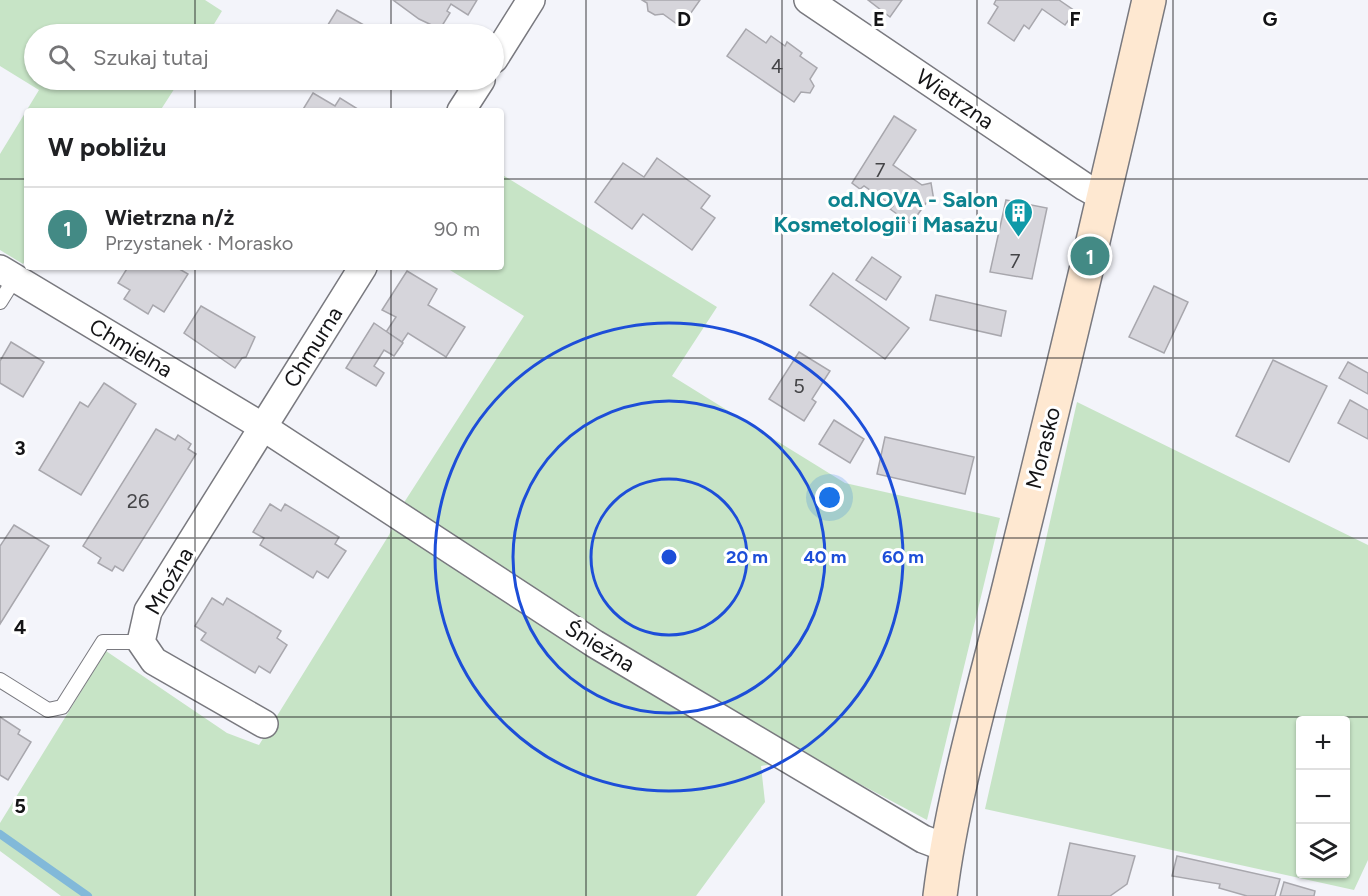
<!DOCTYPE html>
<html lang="pl">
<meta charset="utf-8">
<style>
:root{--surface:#fff;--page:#f6f6f6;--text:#202124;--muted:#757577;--line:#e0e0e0;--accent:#438a85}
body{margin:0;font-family:Figtree,sans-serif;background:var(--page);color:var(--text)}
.controls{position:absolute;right:18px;bottom:18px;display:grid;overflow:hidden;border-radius:6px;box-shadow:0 2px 4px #0004}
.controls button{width:54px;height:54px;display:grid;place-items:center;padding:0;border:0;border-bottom:2px solid var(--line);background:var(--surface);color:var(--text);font:30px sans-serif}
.you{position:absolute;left:830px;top:498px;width:21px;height:21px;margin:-15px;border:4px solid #fff;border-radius:50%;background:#1a73e8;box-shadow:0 0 0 9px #1a73e833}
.badge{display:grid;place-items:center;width:39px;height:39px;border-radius:50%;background:var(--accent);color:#fff;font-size:20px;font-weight:700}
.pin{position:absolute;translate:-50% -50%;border:3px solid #fff;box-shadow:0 2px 6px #0006}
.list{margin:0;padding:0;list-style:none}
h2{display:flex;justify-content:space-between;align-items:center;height:78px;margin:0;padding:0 24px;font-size:26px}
h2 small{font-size:20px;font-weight:400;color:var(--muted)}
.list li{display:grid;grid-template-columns:39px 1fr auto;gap:18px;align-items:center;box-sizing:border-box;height:84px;padding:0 24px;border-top:2px solid var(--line)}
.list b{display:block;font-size:22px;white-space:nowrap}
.list p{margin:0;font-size:20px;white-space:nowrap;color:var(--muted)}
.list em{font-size:20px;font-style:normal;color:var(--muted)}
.icon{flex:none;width:33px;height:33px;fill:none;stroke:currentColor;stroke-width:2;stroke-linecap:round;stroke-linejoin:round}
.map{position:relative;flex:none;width:1368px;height:896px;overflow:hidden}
.search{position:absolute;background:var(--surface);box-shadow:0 2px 4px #0004;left:24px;top:24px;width:480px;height:66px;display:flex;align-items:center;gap:15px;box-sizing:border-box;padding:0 21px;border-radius:33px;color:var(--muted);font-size:22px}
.panel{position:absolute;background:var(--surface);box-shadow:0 2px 4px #0004;left:24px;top:108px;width:480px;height:162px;border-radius:6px}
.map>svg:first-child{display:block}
</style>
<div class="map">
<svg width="1368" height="896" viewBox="0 0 1368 896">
<rect width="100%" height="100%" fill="#f3f4fa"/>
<!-- green -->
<g fill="#c7e4c6" fill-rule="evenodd">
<path d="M0,0H205L222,11L208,34H34V80H180L160,111H27V258L23,264L0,250V154L39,90L0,66Z"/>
<path d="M501,174L717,307L672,376L845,483L1000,518L927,820L813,759L761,766L765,802L696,896H61L0,851V823L106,651L227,733L259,745L389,535L405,501L524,316L445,267H501Z"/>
<path d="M1077,402L1368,545V860L1354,890L985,809ZM1346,720V874H1300V720Z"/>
</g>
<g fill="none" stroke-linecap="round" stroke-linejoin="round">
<!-- stream -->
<path stroke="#82b9d9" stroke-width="8" d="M0,834L88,896"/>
</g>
<!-- building -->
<g fill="#d6d5db" stroke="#a8a7ad" stroke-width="1.5">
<path d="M393,0H477L468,15L451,4L447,11L450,13L440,29L419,19Z"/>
<path d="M642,0H700L681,27L663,14L655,15L648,11L647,3Z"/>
<path d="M868,0H902L890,17Z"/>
<path d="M996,0H1059L1075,11L1065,25L1042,9L1029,29L1024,25L1014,41L988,23L998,7L994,4Z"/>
<path d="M337,10L380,34H337L326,28Z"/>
<path d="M746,29L766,43L771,36L785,46L787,42L802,53L800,56L817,68L810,79L814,86L810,93L801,92L794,102L727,56Z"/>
<path d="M313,93L335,106L340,98L361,111H302Z"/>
<path d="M894,116L916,130L893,165L922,185L931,183L934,201L926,203L911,224L890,209L893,206L864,186L860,189L852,183Z"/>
<path d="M657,158L710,196L701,208L715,218L692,250L643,214L632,229L595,202L623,163L644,177Z"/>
<path d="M1006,200L1047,208L1032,279L990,272Z"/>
<path d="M872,257L901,277L886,300L856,280Z"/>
<path d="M128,267H176L188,274L164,312L153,305L148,314L124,299L130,290L118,283Z"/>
<path d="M407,271L437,289L428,305L465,327L446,357L408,333L402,342L386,332L396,317L382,310Z"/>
<path d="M833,273L909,328L885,359L810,305Z"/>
<path d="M1154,286L1188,302L1164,353L1129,337Z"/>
<path d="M936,295L1006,311L1001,336L930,320Z"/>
<path d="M201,306L255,337L246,357L242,358L235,368L184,333Z"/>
<path d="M374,323L403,343L394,356L384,350L374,366L384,373L376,386L346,368Z"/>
<path d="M11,342L44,362L23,397L0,383V361Z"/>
<path d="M799,352L830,371L812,399L816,402L804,421L769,399Z"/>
<path d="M1273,360L1327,386L1289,462L1236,436Z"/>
<path d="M1348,362L1368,373V394L1339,378Z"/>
<path d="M104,383L136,404L81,495L39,470L80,402L88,407Z"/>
<path d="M1350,400L1368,410V439L1338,423Z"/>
<path d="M834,420L864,439L850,463L819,444Z"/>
<path d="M156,429L175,440L178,435L191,444L188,449L196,454L123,571L115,566L112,571L98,563L101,558L83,546Z"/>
<path d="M885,437L974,457L965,494L877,474Z"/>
<path d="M270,504L281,511L285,504L339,537L335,544L346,551L328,578L317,571L313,578L260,545L264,538L253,532Z"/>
<path d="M14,525L49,546L0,624V546Z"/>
<path d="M212,598L223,605L227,598L281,631L277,638L287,645L270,673L259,666L255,673L201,640L206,633L195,626Z"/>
<path d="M0,717L20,730L18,734L31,742L8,780L0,775Z"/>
<path d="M1070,843L1135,856L1127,884L1110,896H1058Z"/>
<path d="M1177,856L1280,879L1275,896H1247L1219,888L1220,884L1172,876Z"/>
<path d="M1284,882L1315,891L1314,896H1280Z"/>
</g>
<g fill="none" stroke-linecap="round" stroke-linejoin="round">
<defs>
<g id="lane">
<path d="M0,302L15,278"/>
<path d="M0,680L48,710L62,707L103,642H141"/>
</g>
<g id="street">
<path d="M808,0L1085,187L1103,197"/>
<path d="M494,59L531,0"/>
<path d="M461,111L481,80"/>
<path d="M0,269L263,427L595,644L923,839L947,848"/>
<path d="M264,724L154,661L141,642L148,611L363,267"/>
</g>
<path id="secondary" d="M940,896C953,789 989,673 1014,567C1061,378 1106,189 1149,0"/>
</defs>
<!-- lane casing -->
<use href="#lane" stroke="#79797f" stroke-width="16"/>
<!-- street casing -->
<use href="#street" stroke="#79797f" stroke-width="30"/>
<!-- secondary casing -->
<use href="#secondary" stroke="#79797f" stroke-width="36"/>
<!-- lane -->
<use href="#lane" stroke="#fff" stroke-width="14"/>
<!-- street -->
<use href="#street" stroke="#fff" stroke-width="27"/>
<!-- secondary -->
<use href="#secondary" stroke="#fee8d1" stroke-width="33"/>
</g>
<!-- grid -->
<path fill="none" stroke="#141416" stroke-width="1.5" stroke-opacity="0.55" d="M195,0V34M391,0V34M586,0V896M782,0V896M977,0V896M1173,0V896M195,80V111M391,80V111M0,179H27M501,179H1368M195,267V896M391,267V896M0,358H1368M0,538H1368M0,717H1368"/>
<!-- distance rings -->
<g fill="none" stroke="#1d4ed8" stroke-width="3">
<circle cx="669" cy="557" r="78"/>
<circle cx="669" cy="557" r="156"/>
<circle cx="669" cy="557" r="234"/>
</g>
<!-- icons -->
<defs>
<symbol id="building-pin" viewBox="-11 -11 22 30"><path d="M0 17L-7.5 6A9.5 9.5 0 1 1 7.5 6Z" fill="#0f9aa8" stroke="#fff"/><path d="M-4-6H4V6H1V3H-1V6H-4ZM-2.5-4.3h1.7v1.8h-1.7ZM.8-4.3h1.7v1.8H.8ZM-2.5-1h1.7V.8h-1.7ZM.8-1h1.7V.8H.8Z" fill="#fff"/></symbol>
</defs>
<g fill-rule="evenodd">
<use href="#building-pin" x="1002" y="196" width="33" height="45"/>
</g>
<g text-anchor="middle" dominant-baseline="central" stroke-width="6" stroke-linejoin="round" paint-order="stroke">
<!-- number labels -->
<g font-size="20" fill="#444447">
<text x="777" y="66">4</text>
<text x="880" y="170">7</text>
<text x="1015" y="261">7</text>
<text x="799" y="386">5</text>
<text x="138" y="501">26</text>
</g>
<!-- street labels -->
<g font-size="22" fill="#141416" stroke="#fff">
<text transform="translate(955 99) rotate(34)">Wietrzna</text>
<text transform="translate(313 347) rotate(-58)">Chmurna</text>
<text transform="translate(131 348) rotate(31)">Chmielna</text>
<text transform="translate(1043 448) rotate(-76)">Morasko</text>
<text transform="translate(169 581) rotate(-60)">Mroźna</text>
<text transform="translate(600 646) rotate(32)">Śnieżna</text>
</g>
<!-- culture labels -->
<g font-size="22" font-weight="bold" fill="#0d838f" stroke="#fff" text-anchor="end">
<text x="998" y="199">od.NOVA - Salon<tspan x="998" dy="25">Kosmetologii i Masażu</tspan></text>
</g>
</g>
<g font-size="20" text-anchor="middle" font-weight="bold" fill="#141416" stroke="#fff" stroke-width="6" stroke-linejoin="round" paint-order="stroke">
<text x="684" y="26">D</text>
<text x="879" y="26">E</text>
<text x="1075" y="26">F</text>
<text x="1270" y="26">G</text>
<text x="20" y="455">3</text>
<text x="20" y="634">4</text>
<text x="20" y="813">5</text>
</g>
<circle cx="669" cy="557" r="9" fill="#1d4ed8" stroke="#fff" stroke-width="3"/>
<g font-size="18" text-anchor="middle" font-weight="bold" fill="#1d4ed8" stroke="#fff" stroke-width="6" stroke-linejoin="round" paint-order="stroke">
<text x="747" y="563">20 m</text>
<text x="825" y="563">40 m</text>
<text x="903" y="563">60 m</text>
</g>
</svg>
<div class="controls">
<button>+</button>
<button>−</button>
<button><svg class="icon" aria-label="layers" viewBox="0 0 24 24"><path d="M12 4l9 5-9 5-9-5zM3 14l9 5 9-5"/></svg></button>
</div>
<div class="you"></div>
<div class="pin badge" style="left:1090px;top:256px">1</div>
<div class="search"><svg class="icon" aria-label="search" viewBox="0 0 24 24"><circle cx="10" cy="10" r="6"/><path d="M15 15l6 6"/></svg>Szukaj tutaj</div>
<section class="panel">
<h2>W pobliżu<small></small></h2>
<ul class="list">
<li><span class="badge">1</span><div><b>Wietrzna n/ż</b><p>Przystanek · Morasko</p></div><em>90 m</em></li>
</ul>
</section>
</div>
